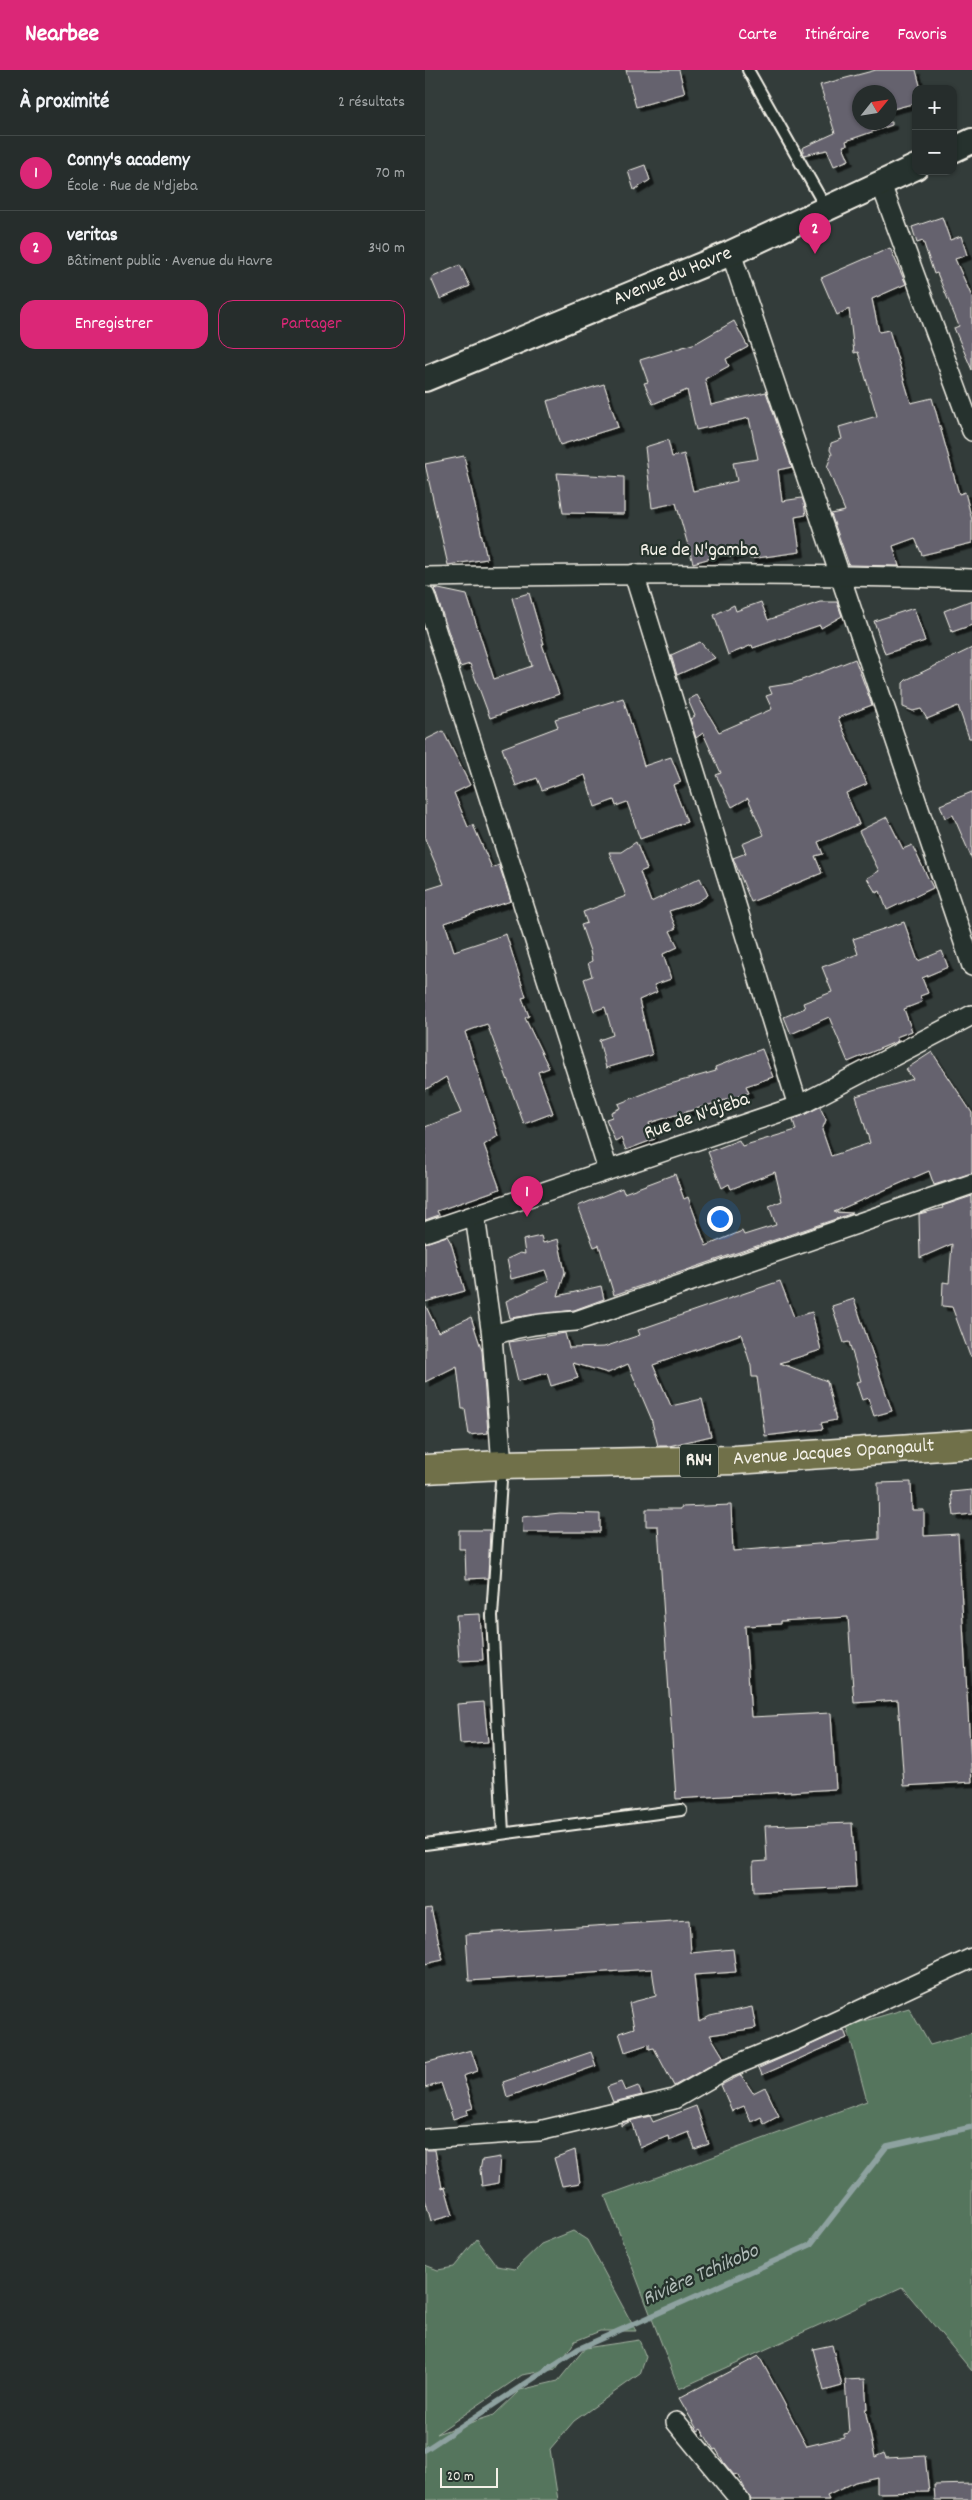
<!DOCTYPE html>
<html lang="fr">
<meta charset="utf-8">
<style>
:root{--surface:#262d2c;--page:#2e3534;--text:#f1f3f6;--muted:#a4a8a9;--line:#424948;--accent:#db2777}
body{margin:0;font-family:Dekko,sans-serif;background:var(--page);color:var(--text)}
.controls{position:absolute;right:15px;top:15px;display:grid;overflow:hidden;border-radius:10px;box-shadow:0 1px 4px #0004}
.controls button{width:45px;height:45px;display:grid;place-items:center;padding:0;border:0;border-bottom:1px solid var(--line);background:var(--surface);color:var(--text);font:25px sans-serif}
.compass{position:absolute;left:427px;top:15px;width:45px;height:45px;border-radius:50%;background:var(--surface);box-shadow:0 1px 4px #0004;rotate:60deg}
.scale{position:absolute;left:15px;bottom:12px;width:58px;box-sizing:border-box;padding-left:5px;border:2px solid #f4f1e8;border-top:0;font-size:14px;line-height:18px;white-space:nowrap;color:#f4f1e8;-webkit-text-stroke:4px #26332d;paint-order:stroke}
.you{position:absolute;left:294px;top:1148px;width:18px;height:18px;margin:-12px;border:4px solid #fff;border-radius:50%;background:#1a73e8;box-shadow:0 0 0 8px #1a73e833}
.badge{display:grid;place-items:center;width:32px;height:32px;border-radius:50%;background:var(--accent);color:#fff;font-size:16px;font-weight:700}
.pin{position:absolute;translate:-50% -41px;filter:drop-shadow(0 1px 2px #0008)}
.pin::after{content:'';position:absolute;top:26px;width:18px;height:15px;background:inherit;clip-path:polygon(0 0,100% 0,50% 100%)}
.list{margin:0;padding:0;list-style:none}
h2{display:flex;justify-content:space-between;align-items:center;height:65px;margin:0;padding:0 20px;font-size:21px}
h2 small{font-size:16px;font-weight:400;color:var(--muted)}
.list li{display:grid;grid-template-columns:32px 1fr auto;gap:15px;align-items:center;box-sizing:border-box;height:75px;padding:0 20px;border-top:1px solid var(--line)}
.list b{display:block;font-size:19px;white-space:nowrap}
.list p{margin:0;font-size:16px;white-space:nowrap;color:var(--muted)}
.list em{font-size:16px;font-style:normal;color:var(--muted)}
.actions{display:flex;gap:10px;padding:15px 20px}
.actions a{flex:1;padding:11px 0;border:1px solid var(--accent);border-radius:15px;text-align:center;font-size:18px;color:var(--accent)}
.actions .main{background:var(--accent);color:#fff}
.map{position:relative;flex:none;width:547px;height:2430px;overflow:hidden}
header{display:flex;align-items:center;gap:30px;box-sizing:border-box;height:70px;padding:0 25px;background:var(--accent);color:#fff}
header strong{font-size:24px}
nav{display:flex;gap:28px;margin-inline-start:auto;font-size:18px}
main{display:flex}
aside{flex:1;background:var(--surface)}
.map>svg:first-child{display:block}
</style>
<header>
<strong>Nearbee</strong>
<nav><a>Carte</a><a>Itinéraire</a><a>Favoris</a></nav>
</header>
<main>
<aside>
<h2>À proximité<small>2 résultats</small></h2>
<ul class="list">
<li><span class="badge">1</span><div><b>Conny's academy</b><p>École · Rue de N'djeba</p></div><em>70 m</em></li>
<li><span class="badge">2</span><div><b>veritas</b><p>Bâtiment public · Avenue du Havre</p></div><em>340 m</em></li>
</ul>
<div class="actions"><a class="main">Enregistrer</a><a>Partager</a></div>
</aside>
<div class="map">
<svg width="547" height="2430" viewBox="0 0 547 2430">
<defs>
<filter id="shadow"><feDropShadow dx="4.5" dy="4.5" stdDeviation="0" flood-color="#0009"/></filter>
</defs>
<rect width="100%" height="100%" fill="#333c3a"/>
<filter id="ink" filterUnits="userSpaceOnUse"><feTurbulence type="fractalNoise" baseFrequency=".02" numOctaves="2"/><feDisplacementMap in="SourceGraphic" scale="10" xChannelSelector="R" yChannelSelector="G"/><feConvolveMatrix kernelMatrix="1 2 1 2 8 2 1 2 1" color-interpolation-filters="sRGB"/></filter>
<g filter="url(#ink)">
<!-- green -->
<g fill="#54745d" stroke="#a4b2a2">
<path d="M484,1938L505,1975L547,1963V2301L477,2217L254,2319L180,2126L442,2031L422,1956Z"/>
<path d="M148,2161L162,2170L211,2261H175L150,2271L131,2299L97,2305L11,2364L69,2345L95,2320L133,2311L160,2278L214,2270L221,2287L215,2304L149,2351L125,2379L133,2430H0V2195L13,2200L29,2197L52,2169L72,2196L90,2199L116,2174Z"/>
</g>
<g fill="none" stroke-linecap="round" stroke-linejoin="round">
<!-- stream -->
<path stroke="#8ea2a0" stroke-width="5.5" d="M0,2380L153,2279L385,2175L462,2076L547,2057"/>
</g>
<!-- building -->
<g fill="#65626e" stroke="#f4f1e8" filter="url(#shadow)">
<path d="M201,0H254L260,23L211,37Z"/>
<path d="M451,0H491L496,19H491V33L464,40V22H434V52H467V55L421,71L422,75L418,76L424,90L409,96L402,80L379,85L377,78L410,63L395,15Z"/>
<path d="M220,95L225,110L209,120L203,101Z"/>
<path d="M517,147L525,170L536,166L542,185L530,189L547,227V300L529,258L534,256L512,203L509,204L498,171L492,173L487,157Z"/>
<path d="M465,178L481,214L447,229L454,262L464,260L486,333L507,328L534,424L540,422L547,450V473L497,485L490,468L468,476L474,496L424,495L406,444L420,441L402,397L407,384L405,380L406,373L417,369L414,357L452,346L433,282L429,283L424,239L412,245L396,208Z"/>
<path d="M35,195L45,216L15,229L6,208Z"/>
<path d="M309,251L323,277L301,289L304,296L280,309L286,335L341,322L367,397L353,400L357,431L377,428L379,433L381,445L370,447L375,482L325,489L324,481L305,487L304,483L268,493L251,433L227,438L220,377L243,370L247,387L259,384L268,421L312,411L308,393L333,389L324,348L271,360L262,320L228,334L219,313L223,312L215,290L271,273Z"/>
<path d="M179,314L193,357L135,375L122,331Z"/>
<path d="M39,386L62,489L23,495L0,394Z"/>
<path d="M132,403L199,407V444L138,443Z"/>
<path d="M9,518L42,525L69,609L107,596L87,528L104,523L119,574H117L134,624L65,648L45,594L35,597Z"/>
<path d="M547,530V555L527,562L519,541Z"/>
<path d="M336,532L343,550L395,532H412L417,546L396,558L395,555L328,578L327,575L303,585L289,545L309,535L311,541Z"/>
<path d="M489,538L500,571L460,584L449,551Z"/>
<path d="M275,572L290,588L252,605L246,585Z"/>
<path d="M547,578V668H544L533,636L502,649L496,639L488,641L478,637V613L481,610Z"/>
<path d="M430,589L447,635L413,648L442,714L421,723L434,754L393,772L398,784L390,786L397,803L326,832L308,788L321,783L317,774L339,765L323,728L307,737L291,705L296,703L278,663L271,668L265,649L270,646L263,630L272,625L294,662L347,639L341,626L347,624L344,617L369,613Z"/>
<path d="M198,628L219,696L246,687L256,712L248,715L262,752L215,769L202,732L191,736L189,730L170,737L160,705L117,720L112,708L91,716L77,678L133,657L130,649Z"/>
<path d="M18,661L45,715L29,723L43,757L48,755L67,798L74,795L86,831L20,853L29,881L81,864L101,927L97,928L104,946L100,948L124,998L113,1002L128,1043L99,1054L62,954L40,962L73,1066L59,1075L75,1119L12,1141L14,1145L0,1150V1057L36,1043L21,1007L0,1020V820L19,814L0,769V670Z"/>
<path d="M547,722V789L528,745L520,748L515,735Z"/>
<path d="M462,747L478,779L487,775L508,818L462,840L455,821L451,823L442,808L454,801L434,761Z"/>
<path d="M211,772L222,799L215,802L226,832L275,808L283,825L272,832L244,841L251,858L245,861L253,877L238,884L246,909L229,915L232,922L214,930L227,985L181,998L174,970L188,965L180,937L169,941L159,909L167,906L163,893L167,891L165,881L156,855L162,853L158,842L201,826L184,782H196Z"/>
<path d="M479,852L493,891L517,881L523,897L497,908L503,923L495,926L497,932L479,939L487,961L471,967L473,971L423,992L404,947L366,964L359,947L380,938L378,933L407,922L397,897L433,884L428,869Z"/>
<path d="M337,979L348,1007L321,1016L324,1023L224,1053L230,1069L201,1080L196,1068L190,1071L181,1049L187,1047L186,1042L195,1038L193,1034L238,1016L291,1001L290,997Z"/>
<path d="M507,982L547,1043V1103L509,1115L504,1101L409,1142L428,1143L189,1225L174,1175L169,1177L153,1136L197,1118L199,1123L250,1104L259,1129L263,1127L281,1176L317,1161L319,1165L351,1155L344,1136L357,1131L350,1102L306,1119L304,1114L297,1118L283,1082L314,1070L317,1076L371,1060L368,1050L395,1037L401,1050L397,1060L406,1086L445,1073L431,1026L488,1009L481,999Z"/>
<path d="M547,1126V1286H545L527,1237L517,1236L518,1212L524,1213L527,1174L495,1188L494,1144L518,1138L517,1136Z"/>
<path d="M22,1166L26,1173L40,1221L0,1232V1173Z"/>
<path d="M116,1166L118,1173L133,1169L140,1202L133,1226L176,1216L179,1229L149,1240L85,1248L81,1231L124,1211L120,1200L86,1209L82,1189L95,1183L100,1184L98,1170Z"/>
<path d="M355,1211L369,1247L387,1242L396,1280L355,1293L402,1311L411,1350L396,1353L398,1359L340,1366L332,1307H327L326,1296L316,1264L228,1295L246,1336L277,1329L286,1366L244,1376H233L226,1348L203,1294L183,1303L148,1293L153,1308L126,1316L122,1303L93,1311L84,1272L140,1263L144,1278L179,1277L215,1265L213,1260Z"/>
<path d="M429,1229L467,1341L449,1346L443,1328L437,1330L431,1312L436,1311L424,1272L419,1273L407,1236Z"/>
<path d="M0,1234L13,1262L46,1247L57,1281L63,1363L44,1365L40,1339H37L32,1296L0,1312Z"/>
<path d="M486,1412L487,1440H499V1466L533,1464L547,1712L479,1716L473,1630L429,1633L423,1547L356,1551V1554L320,1556L326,1647L406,1643L411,1719L251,1729L233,1456H221V1439H256V1437L306,1435L308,1481L454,1469L453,1413Z"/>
<path d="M547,1420V1444L529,1446L526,1422Z"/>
<path d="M135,1443L175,1444V1462H98L97,1447Z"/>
<path d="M34,1460H65L63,1508L41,1509L40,1479H34Z"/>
<path d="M55,1544L58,1590L34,1591L31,1545Z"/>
<path d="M59,1632L63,1672L35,1674L32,1634Z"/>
<path d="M427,1753L431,1817L329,1822L328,1792L342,1791L340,1756Z"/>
<path d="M6,1838L18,1890L0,1894V1839Z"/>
<path d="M264,1850L266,1883L308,1879L311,1902L269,1905L274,1952L285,1946L327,1937L331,1958L285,1965L299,1988L249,2016L229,1978L224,1979V1974L200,1982L194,1963L209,1958L204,1933L231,1926L227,1899L44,1911L41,1864Z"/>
<path d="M419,1960L422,1968L337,2005L334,1998Z"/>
<path d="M46,1980L53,2001L38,2006L48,2038L42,2040L43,2044L28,2049L16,2013L0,2018V1993Z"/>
<path d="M166,1982L171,1996L82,2027L78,2012Z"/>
<path d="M316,2005L328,2023L340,2017L354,2046L339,2054L336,2047L326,2052L319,2036L307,2041L296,2015Z"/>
<path d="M196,2012L200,2021L213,2016L217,2025L188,2032L182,2017Z"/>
<path d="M271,2036L284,2074L270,2079L264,2062L244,2070L243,2066L215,2078L206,2051L196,2056V2053L225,2046L228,2052Z"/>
<path d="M0,2080H10L17,2118L20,2117L28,2145L6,2151L0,2129Z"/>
<path d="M150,2080L155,2113L137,2116L129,2088Z"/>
<path d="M75,2087L73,2113L57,2116L55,2100L57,2090Z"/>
<path d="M407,2275L417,2316L399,2321L388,2279Z"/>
<path d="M334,2286L382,2376L419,2367V2364L424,2363L420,2310L440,2309L442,2339H440L450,2387L459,2383L461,2388L500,2386L504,2422L452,2423V2407L430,2412L402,2426L404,2430H326L312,2404L309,2405L299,2393L291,2379L289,2380L276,2359L273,2361L254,2328Z"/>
<path d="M547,2414V2430H510L509,2415Z"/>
</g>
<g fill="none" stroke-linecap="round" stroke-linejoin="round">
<defs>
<g id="service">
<path d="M323,0L401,138"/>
<path d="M77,1396L67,1546L78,1763"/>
<path d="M0,1774L256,1740"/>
</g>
<g id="minor">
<path d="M456,114L547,361"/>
<path d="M306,183L547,896"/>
<path d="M209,504L373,1036"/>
<path d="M0,507C182,504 365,503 547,509"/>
<path d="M0,526L183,1100"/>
<path d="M50,1146L67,1266L77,1395"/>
<path d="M0,1162L373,1036L547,945"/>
<path d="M67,1266C95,1255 121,1253 151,1251L547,1114"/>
<path d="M0,2069L114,2061L249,2029L301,1999L371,1970L547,1888"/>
<path d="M251,2352L315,2430"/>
</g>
<g id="tertiary">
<path d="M528,80L547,71"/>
<path id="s1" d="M0,309L306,183L491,97"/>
</g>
<g id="trunk">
<path id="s2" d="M0,1399L77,1395L310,1390L547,1374"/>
</g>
</defs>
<!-- service casing -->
<use href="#service" stroke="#f4f1e8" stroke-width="14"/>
<!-- minor casing -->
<use href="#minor" stroke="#f4f1e8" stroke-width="22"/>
<!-- tertiary casing -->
<use href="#tertiary" stroke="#f4f1e8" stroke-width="28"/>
<!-- trunk casing -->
<use href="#trunk" stroke="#f4f1e8" stroke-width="31"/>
<!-- service -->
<use href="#service" stroke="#26332d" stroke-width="10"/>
<!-- minor -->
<use href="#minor" stroke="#26332d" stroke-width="19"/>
<!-- tertiary -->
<use href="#tertiary" stroke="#26332d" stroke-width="24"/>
<!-- trunk -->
<use href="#trunk" stroke="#70704a" stroke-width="28"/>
</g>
</g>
<g text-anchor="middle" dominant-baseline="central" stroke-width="4.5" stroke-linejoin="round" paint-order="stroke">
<!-- shield labels -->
<rect fill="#26332d" stroke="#b6b8b0" stroke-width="1" x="255" y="1374.5" width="38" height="33" rx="4"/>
<g font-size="19" font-weight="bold" fill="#f4f1e8">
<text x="274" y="1391">RN4</text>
</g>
<!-- street labels -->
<g font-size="20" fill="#f4f1e8" stroke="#26332d">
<text stroke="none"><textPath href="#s1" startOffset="268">Avenue du Havre</textPath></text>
<text x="274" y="481">Rue de N'gamba</text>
<text transform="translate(272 1047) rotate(-19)">Rue de N'djeba</text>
<text stroke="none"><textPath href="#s2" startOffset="409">Avenue Jacques Opangault</textPath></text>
</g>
<!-- water labels -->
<g font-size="21" font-style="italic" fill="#b0bcb8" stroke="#26332d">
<text transform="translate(276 2206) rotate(-24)">Rivière Tchikobo</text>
</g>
</g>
</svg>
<div class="controls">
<button>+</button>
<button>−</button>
</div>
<svg class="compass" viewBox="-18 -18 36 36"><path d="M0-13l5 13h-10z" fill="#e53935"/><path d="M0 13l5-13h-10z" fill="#a4a8a9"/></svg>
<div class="scale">20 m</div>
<div class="you"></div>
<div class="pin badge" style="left:102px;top:1147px">1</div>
<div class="pin badge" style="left:390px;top:184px">2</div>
</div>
</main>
